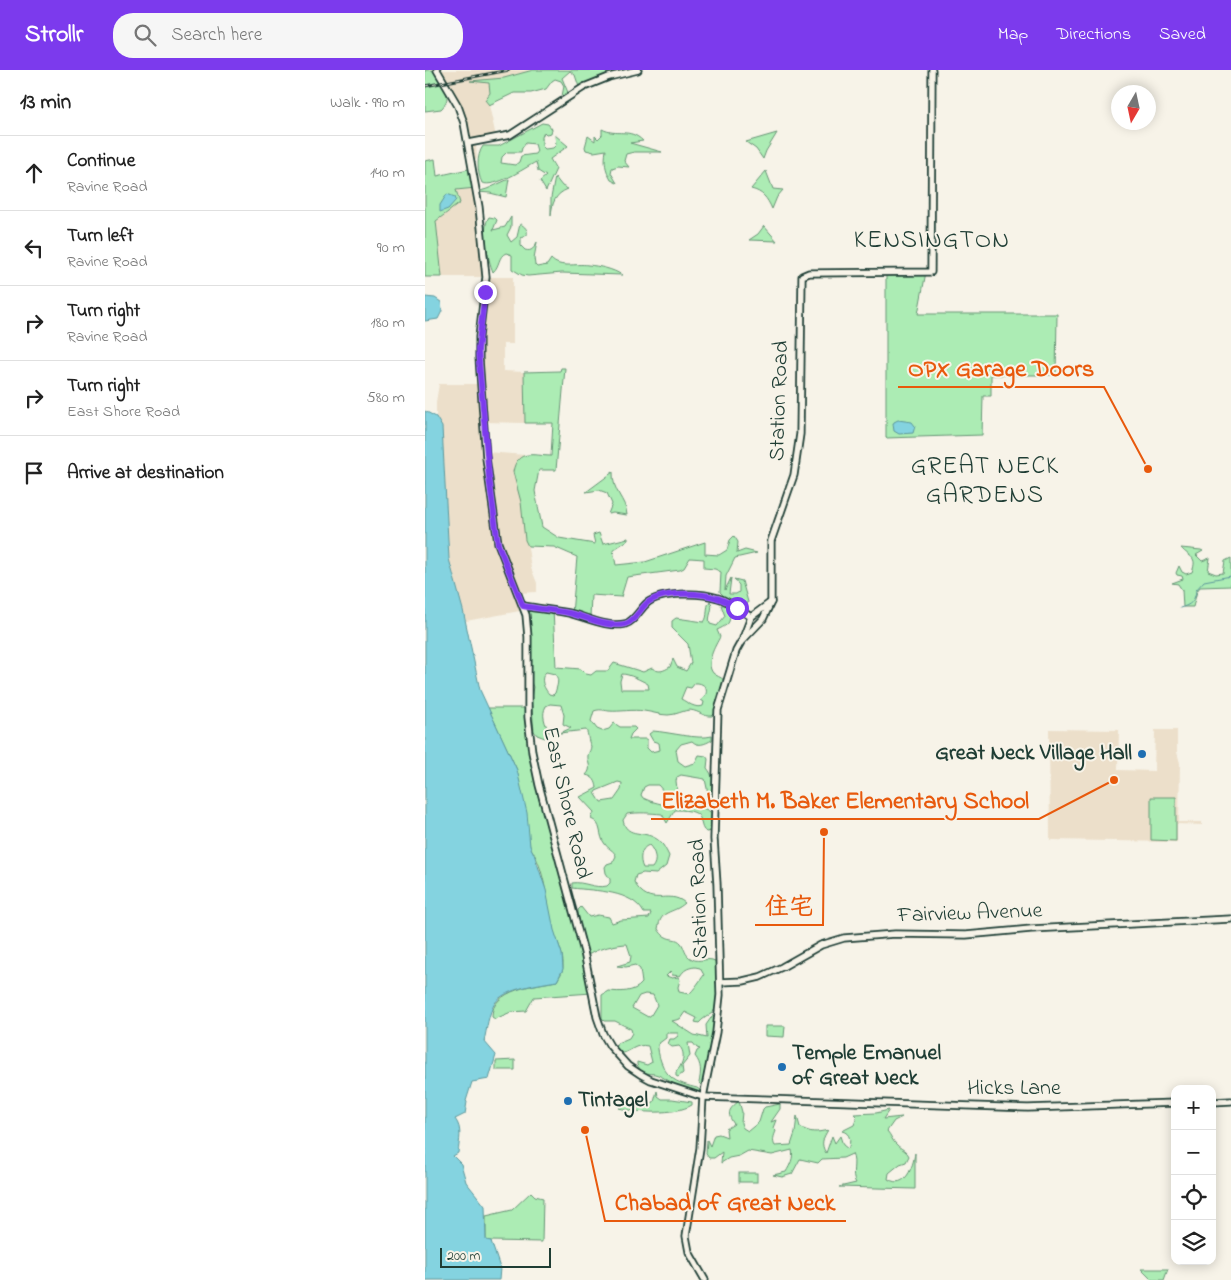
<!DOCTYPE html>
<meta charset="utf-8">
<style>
:root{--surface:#fff;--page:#f6f6f6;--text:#222;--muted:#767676;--line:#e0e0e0;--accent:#7c3aed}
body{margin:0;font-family:"Indie Flower","LXGW WenKai TC",sans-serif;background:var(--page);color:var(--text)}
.controls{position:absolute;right:15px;bottom:15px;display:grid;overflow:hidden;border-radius:10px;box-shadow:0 2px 12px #0003}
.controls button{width:45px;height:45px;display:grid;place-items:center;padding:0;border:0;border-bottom:1px solid var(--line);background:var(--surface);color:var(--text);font:25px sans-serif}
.compass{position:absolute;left:686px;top:15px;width:45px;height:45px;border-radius:50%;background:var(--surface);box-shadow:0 2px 12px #0003;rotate:189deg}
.scale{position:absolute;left:15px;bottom:12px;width:111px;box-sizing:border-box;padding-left:5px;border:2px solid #1f3d34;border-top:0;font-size:14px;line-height:18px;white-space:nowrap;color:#1f3d34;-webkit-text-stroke:4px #f7f3e8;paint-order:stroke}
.stop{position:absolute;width:15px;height:15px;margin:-11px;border:4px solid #7c3aed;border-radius:50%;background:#fff}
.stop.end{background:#7c3aed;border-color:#fff;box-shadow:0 1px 5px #0008}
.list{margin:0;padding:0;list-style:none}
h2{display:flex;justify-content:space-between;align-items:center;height:65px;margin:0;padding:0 20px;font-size:21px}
h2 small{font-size:16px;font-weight:400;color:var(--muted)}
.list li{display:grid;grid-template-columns:32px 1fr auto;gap:15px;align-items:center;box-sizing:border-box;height:75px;padding:0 20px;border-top:1px solid var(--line)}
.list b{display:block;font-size:19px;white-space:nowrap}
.list p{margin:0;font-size:16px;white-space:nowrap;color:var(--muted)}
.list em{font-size:16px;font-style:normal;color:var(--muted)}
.icon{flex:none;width:28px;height:28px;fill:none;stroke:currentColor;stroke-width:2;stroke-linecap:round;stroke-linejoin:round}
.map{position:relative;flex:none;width:806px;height:1210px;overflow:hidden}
header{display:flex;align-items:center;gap:30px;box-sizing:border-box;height:70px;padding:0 25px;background:var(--accent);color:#fff}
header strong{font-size:24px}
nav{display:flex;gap:28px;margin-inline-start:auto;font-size:18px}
.search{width:350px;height:45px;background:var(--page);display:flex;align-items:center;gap:12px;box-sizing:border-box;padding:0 18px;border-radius:20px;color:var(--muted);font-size:19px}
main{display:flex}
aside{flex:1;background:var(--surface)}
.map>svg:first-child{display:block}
</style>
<header>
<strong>Strollr</strong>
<div class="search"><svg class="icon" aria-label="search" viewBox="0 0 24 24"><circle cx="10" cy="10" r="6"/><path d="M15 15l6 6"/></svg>Search here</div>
<nav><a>Map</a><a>Directions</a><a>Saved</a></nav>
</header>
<main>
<aside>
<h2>13 min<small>Walk · 990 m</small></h2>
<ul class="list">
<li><svg class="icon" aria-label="ahead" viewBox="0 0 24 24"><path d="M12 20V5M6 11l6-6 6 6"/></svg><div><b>Continue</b><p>Ravine Road</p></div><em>140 m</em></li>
<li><svg class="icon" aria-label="left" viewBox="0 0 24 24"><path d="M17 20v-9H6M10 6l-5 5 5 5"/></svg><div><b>Turn left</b><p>Ravine Road</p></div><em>90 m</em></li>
<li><svg class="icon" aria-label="right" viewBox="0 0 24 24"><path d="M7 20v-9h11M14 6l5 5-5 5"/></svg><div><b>Turn right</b><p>Ravine Road</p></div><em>180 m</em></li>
<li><svg class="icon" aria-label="right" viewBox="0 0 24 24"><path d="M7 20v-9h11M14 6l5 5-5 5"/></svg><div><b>Turn right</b><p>East Shore Road</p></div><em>580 m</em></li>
<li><svg class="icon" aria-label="arrive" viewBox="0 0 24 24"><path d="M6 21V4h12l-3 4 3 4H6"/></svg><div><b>Arrive at destination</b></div></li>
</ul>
</aside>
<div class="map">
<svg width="806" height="1210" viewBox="0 0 806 1210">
<rect width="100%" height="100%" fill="#f7f3e8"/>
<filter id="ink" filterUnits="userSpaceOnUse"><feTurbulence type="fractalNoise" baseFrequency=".02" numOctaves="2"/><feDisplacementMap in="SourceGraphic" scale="10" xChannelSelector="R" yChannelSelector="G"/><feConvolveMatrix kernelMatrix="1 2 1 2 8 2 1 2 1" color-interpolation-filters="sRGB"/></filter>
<g filter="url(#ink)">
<!-- built -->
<g fill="#ecdfca">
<path d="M12,0H108L79,8L47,11L64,13L65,23L60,30L64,35L72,71L51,76L52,89L46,91L39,53L20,13L38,9V7L19,11Z"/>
<path d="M51,118L61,207H88V274H78V301L99,302L100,353L59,352L61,382L101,385L98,444L106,498L112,513V522L93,523L100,540L41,551L24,489L17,357L11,347V332L14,314H56L54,288L60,207H17L11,151L35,133L31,120Z"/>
<path d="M624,659L694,660L693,700L729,701L730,660H752V682L755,693L754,752H777V755L752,754V772L625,770Z"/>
</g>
<!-- green -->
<g fill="#acecb4" stroke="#669474" fill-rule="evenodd">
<path d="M0,0H12C18,12 29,27 16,39L0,41Z"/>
<path d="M108,0H213L184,7L155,20L150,5L145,1L137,8L144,25L137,26L139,16L136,11L130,9L127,11L121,19L106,23H89L64,35L60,30L65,23L64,13L45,11L79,8Z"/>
<path d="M117,53L123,54L127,59L126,63L121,64L119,62L117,67V76L120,79L128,78L131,75L130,65L143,76L125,89L131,99L121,121L115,111L121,106L113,101L111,92C98,99 71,118 57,113C52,102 51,86 58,76H74ZM101,73L110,74L112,81L110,84L96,86L94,92L90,95L76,93L77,87L82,82H96L97,78Z"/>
<path d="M177,59C192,67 204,57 218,71L205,73L237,82H209L201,84L199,91L204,97L193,96L187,98L186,103L192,113L186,110C180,99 179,92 181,80L169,82L161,80L160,77L163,66L170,71V66L173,69L177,65Z"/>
<path d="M352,63L341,81L338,89L331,79L321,72Z"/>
<path d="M10,89L12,106L48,98L51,118L31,120L35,133L11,151L17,207H0V91Z"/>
<path d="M341,101L348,119L358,120L352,127L347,139C342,128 338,122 326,119Z"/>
<path d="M130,107L137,116L143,119C130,124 127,133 126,146V128Z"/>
<path d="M84,109L81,127L65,123L52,122L62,119Z"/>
<path d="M64,147L70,148L72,150L68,160L80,157L86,147V157L82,165L86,172L92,167L95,154C100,156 103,160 102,165L96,168V176L100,180C107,182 109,178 112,172L109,188L110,195L112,197L122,195L126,189C135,199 151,193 163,195C174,196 188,199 197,205L137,203L103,206L97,205L87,199V185L81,183C73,186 75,196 68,202C63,190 56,157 64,147Z"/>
<path d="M339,156L352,171L324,170L333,164Z"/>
<path d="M501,202L493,244H632L631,305H566V326H558L557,365L461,368V203Z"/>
<path d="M136,298H140L131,400H114L110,421L117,457L134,468L170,474L168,465L174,463L178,474L203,468V470L188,480L191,495L220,492L280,472V484L294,485L302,480L305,470L309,466L313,472L312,483L320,480L332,483L310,488L301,506L300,520L306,508L304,524H311L314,522V515L309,509L317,511L323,532L321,538L308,539C301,551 310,552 292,560L295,567C290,576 280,593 288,603C291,606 296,607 299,610L290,643L287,646C279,647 274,641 265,640C259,640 251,645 243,645C235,645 227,642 219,641C208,639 195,642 184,641C177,640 175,639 169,641L166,651L172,659L177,661L184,659L189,653L195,657H209L211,659L206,664L204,669H222V678L226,682L235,680L234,673L228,671L224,664L228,661C244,662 273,670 287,666V670C280,674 273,677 267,671L256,674L251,680L253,691L260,696L270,693L274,685L281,686L283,689L282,698C288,705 290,715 287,723H283L280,709L256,705L252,707L251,711L252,719L249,722L240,723L233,715H223L219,717L216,725L218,728C227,733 238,733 247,738C260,734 275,734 287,743V761L281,762C276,758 277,754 275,748C273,740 257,740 250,740L242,753L237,744C225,743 214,742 202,744L198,750C201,767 216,761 228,767C237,771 240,778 244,786L241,796L231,804L218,803L211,805L209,812C225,840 243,818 260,833C247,845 236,838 233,859C235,862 238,866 241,867C246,870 252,868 256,873C260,878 259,885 267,889C274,893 282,887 290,891C293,902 297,935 287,943C282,947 278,948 274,953L270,952L272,948L260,942L255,949L247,951L269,965L282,968L281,955L288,945L291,948L279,1013L276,1015L274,1013C276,1002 277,995 270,986L272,981L275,979L272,978L268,973H263L265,986L257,996L258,1003L253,1007L251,1006V1002C257,996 262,983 254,976L247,977L243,974L245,969H249L253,966V963H241V968L233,974C232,984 238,1001 246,1007C252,1013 264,1016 272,1018L275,1020L273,1022C258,1021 246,1011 233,1005C229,1003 222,1004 217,1002L212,995V992L222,995L227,992L223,976C210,973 205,983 194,984L190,979L192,973L204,968L207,963L206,959L190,951H180L177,948V925L183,921C195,922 209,923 217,913L215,899L210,895L201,897L192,896L205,892L206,886L202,874C193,874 171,879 165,884H162L155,858L153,840L156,837L164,847L173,845L184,847L187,853L196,850L224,848L226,843H219C207,820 170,821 147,818V813C159,811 169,819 182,816L185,813V809L181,803L180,797L182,794L188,792L191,786C189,780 183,779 180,774C173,766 178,753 166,749L169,742L155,727L172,718C171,711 169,707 161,705C168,698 162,693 163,685C164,682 166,679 166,676C162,670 164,665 161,660L135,663L146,658L138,654L139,645L136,635L125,634L121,636C116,645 120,653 124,662L120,668L112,665L109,661L106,628L108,617L104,607L106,602H103L99,536L128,540L131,597L156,599L161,604L166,605L171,601H183L189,593L218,602L227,598C234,603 238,601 245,597L248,589L252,597L261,601L266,593L263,574L247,558V551L251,548L279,552C284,546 280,538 285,531C290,538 282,546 285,554L292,556L300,546L296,535L310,534L311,532L299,526L295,522L296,502L290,499L279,498V489L265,488L259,498L255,500L202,507L196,527L166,525L165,548L147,544L152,487L129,477L103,476L100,470L96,432L88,402C92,378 110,386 126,386L128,353H100L99,302L135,301ZM121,602L130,604C135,610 132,616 130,623L128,625L124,624C119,618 114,609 121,602ZM197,604C204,604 216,610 223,614L224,619H196L195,611ZM270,613C281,612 286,623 276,630L279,632L278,636C270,639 262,632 256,629L261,617L266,618ZM193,712L197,713L196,720L189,730L176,732L170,723L171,721ZM224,775C230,781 233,791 227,798H218C214,790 215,778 224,775ZM270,897L275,898L279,905C276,909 268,921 264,924L254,922L253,917L255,910L253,907L247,908L241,906L246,901L247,905L255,906C259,900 262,898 270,897ZM220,924L228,925L232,935L226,945L223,947L207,938L214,926Z"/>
<path d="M188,402C187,422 201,429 202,445L188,443L183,444L187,434L182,423L174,420L161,422Z"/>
<path d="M756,478L776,480L778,481L771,485L777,491L785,488L783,501L791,504L798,503L800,491L806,488V516L775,517L772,521L768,537H758L757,520L753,514L747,513L758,509L757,506L752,505L751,503L754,496L757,502L761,504L767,502C773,486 765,488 756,478Z"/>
<path d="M63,638H103L106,680L167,923L109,927L101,941L86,942L70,949L67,947C66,919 112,915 132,911C134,907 138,902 138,897C139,883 132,872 128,859C121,832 121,800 105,777L92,700Z"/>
<path d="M726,727H751V771L726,770Z"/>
<path d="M340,956H360L359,967L340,966Z"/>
<path d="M90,990V1000H71V991Z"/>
<path d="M232,1021L233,1026L237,1029H247L267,1032V1035C250,1045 213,1043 194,1038L202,1032L204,1026C211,1032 220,1035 229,1032Z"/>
<path d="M314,1031L317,1042L316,1053L318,1058L323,1061L334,1052L338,1039L340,1037L355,1034V1039L346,1052L351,1050L348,1058L351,1061C349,1066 347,1071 350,1076L366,1075L370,1063L372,1046L375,1057C385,1063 391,1063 403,1060C398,1068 395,1074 401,1083L407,1066L410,1073L415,1066L418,1075L423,1079C426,1072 426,1063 417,1061L429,1055L432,1047L429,1044L451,1043L464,1040L458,1049L477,1047L469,1051L462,1061C466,1065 467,1071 472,1075C476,1079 481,1080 484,1086L481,1092L475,1094L464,1103L463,1109C481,1120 488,1096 490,1083V1119L414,1117L431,1113C425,1105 432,1093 427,1084L418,1088L397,1089L393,1093L375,1089L367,1104L357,1107L348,1105L361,1102C365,1095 369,1088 367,1080L347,1085L323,1081L314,1086L304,1088L296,1093L297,1082L289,1088H284L281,1084L282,1070L285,1076L289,1065L294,1064L302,1067L301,1059L309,1054C301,1043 304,1039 314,1031Z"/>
<rect x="314" y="1103" width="18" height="9"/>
<path d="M106,1122L110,1126L118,1128L117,1172L66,1171L61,1170V1146L87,1140Z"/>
<path d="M716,1199H743L739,1210H727Z"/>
</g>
<!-- water -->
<g fill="#84d3e0" stroke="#5c979b">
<path d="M22,124L30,127L31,130L23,139L15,142V135Z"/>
<path d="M0,227L10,228L16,232L17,241L13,249L0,251Z"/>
<path d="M0,341L11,347L17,357L24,489L38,540L55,620L92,700L102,743L105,776L109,784L121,820L129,860L137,884L138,899L132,911C115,914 80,918 70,933C63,944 62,959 59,971L71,985L64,1009L47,1012L41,1031L42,1032L40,1044L30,1049C38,1059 34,1071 33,1083L28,1086L36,1094L41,1112L60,1136L61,1170L66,1171L75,1198L74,1210H0Z"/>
<path d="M473,350L487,352L490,356L488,363L474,364L469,361L468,354L469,352Z"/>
</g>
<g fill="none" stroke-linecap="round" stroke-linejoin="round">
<!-- stream -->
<path stroke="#5c979b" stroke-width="1" d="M755,538C766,535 770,531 771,520L779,511L806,506"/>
<defs>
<g id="secondary">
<path d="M12,0L33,36L39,53L54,137L61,207L54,267V288L61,388L73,473L101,545L103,567V647L107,682L114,715L159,882L172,947L178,964L185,976L203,996L215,1004L226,1010L278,1027L603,1038L750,1033"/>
<path d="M44,73L85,65L159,17L184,7L213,0"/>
<path d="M99,536C114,539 129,540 144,543C161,547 182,558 200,554C209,552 215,539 222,533C236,522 275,522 293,528C304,531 315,540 326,547"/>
<path d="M326,547L346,532"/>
<path d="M318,568L326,547"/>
<path d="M295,912L318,911L335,907L357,897L396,875L419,868L470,864L541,865L606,859L806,849"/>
<path d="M787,1032L806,1031"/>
<path d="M280,1210L264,1182L261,1166L275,1078L278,1027L291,962L295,925L292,814L289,769L293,640L311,581L316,572L338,549L346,532V471L369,405L375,364L377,206L384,203L506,202L507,0"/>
</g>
</defs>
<!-- secondary casing -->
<use href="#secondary" stroke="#1f3d34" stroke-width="9"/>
<!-- secondary -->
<use href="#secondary" stroke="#f7f3e8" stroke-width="5.5"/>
<defs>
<path id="rail" d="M0,16L84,0"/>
</defs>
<!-- rail casing -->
<use href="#rail" stroke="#1f3d34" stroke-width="3"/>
<!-- rail -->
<use href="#rail" stroke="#f7f3e8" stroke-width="1" stroke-dasharray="4" stroke-linecap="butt"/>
</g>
</g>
<g fill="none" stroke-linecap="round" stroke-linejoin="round" filter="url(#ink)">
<!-- route -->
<path stroke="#7c3aed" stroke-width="6" d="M60,222L53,280L64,407L73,474L98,536C114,539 129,540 144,543C161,547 182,558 200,554C209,552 215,539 222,533C237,521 274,522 292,528C300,530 306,534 312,538"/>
</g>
<!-- markers -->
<g fill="#1f6fb2" stroke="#f7f3e8" stroke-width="2">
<circle cx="717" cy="684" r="5"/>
<circle cx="357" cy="997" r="5"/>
<circle cx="143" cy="1031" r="5"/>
</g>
<g text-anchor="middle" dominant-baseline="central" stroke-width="4" stroke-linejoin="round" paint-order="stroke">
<!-- street labels -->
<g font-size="22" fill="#1f3d34" stroke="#f7f3e8">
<text transform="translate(355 331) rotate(-88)">Station Road</text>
<text transform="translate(141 733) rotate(77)">East Shore Road</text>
<text transform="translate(275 829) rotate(-92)">Station Road</text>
<text transform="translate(545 844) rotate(-2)">Fairview Avenue</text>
<text x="589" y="1019">Hicks Lane</text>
</g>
<!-- poi labels -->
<g font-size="22" font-weight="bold" fill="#1f3d34" stroke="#f7f3e8" text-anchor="start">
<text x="707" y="684" text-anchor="end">Great Neck Village Hall</text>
<text x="367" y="984">Temple Emanuel<tspan x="367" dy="25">of Great Neck</tspan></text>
<text x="153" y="1031">Tintagel</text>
</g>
<!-- quarter labels -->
<g font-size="25" letter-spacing="1" fill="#1f3d34" stroke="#f7f3e8">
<text x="507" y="171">KENSINGTON</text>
<text x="560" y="397">GREAT NECK<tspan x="560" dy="29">GARDENS</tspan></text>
</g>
</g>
<!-- callouts -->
<path fill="none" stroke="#e8590c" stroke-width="2" d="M723 399L679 317H473M689 710L614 749H226M399 762L398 855H330M160 1060L180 1151H421"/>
<g fill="#e8590c" stroke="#f7f3e8" stroke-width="2">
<circle cx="723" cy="399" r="5"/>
<circle cx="689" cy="710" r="5"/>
<circle cx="399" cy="762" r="5"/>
<circle cx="160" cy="1060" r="5"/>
</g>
<g font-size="24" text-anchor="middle" font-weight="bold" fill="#e8590c" stroke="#f7f3e8" stroke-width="4" stroke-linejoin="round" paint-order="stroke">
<text x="576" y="306">OPX Garage Doors</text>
<text x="420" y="738">Elizabeth M. Baker Elementary School</text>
<text x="364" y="844">住宅</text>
<text x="300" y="1140">Chabad of Great Neck</text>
</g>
</svg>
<div class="controls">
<button>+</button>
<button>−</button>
<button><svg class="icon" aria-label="locate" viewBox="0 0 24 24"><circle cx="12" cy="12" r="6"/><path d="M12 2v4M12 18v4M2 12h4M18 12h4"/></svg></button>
<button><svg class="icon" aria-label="layers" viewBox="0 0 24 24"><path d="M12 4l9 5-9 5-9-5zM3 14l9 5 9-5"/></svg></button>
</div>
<svg class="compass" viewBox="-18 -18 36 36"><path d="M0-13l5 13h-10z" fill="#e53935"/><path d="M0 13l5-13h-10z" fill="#767676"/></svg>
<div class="scale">200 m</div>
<div class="stop" style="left:312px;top:538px"></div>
<div class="stop end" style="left:60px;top:222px"></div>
</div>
</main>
